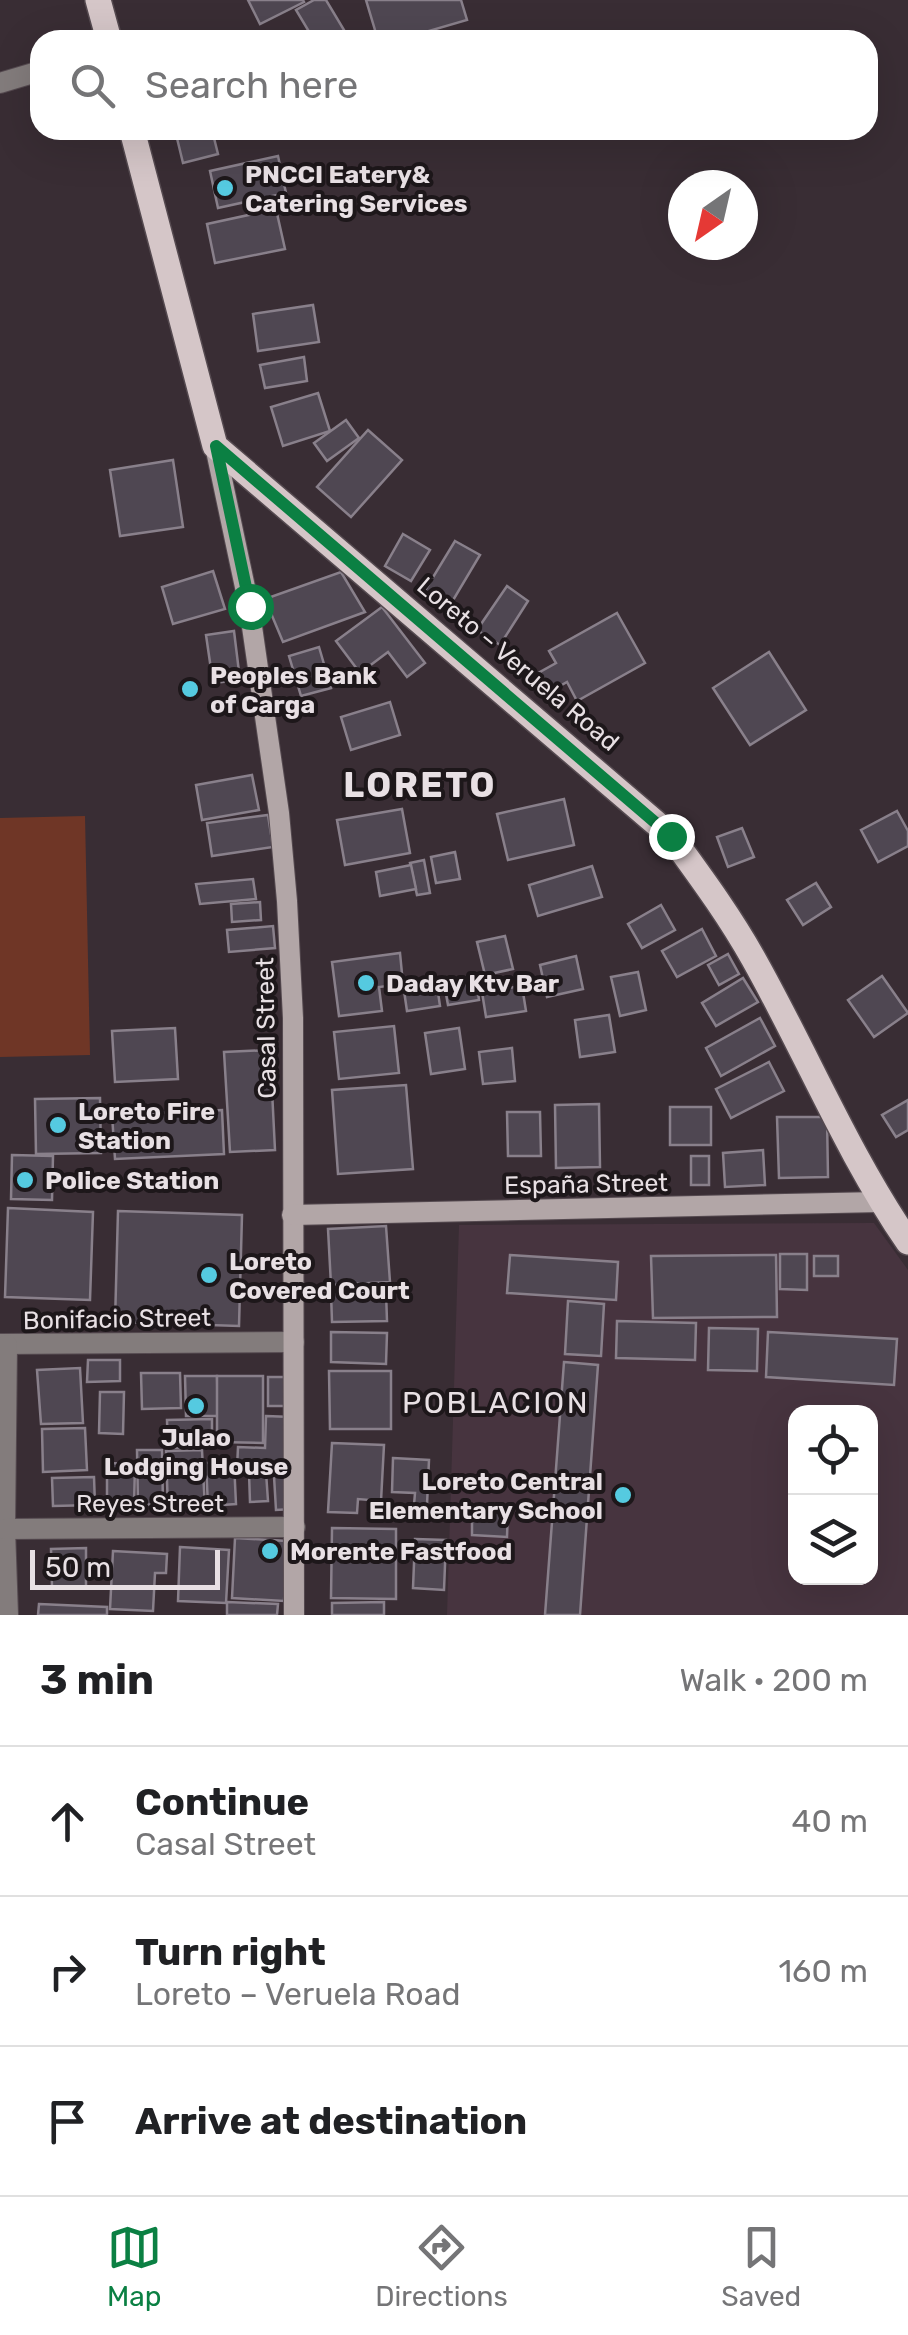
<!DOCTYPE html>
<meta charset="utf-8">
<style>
:root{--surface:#fff;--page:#f6f6f6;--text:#202124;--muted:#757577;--line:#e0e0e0;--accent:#0b8043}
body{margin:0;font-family:Rubik,sans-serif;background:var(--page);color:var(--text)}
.controls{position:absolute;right:30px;bottom:30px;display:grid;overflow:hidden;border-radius:20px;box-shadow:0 10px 40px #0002}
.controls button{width:90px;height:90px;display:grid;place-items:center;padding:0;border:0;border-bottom:2px solid var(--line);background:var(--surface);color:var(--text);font:50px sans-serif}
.compass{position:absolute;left:668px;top:170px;width:90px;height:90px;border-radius:50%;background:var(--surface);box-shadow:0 10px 40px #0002;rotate:214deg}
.scale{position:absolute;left:30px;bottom:25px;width:190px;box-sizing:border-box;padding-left:10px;border:5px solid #e8e0e4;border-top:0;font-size:28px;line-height:35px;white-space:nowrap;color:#e8e0e4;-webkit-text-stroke:8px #1d171a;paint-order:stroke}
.stop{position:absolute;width:30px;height:30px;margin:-22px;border:8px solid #0b8043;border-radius:50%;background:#fff}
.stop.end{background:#0b8043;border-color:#fff;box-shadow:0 2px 10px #0008}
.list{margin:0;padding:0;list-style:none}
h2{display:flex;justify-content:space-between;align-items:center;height:130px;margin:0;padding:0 40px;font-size:42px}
h2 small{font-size:32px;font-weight:400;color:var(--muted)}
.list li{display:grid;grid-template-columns:65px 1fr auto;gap:30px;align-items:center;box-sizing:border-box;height:150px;padding:0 40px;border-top:2px solid var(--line)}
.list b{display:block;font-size:38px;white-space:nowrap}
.list p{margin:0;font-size:32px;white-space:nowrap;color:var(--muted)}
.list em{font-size:32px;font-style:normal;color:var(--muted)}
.icon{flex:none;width:55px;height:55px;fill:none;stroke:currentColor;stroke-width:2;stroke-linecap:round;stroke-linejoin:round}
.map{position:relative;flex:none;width:908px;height:1615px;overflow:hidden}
.search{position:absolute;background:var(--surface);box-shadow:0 10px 40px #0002;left:30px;right:30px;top:30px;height:110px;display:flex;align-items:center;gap:25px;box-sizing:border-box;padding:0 35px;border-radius:30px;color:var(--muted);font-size:38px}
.sheet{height:580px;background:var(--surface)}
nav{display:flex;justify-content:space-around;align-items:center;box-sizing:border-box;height:140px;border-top:2px solid var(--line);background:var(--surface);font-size:28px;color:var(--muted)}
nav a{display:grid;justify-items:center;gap:5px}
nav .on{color:var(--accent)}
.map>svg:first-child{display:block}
</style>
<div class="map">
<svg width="908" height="1615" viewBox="0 0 908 1615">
<rect width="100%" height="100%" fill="#392d34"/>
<!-- built -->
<path fill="#47343f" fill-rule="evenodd" d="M874,1223L908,1270V1615H447L459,1225ZM796,1412H870V1578H796Z"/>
<!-- green -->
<path fill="#6f3626" d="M85,816L90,1055L0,1057V818Z"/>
<!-- building -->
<g fill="#4f4752" stroke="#89808b" stroke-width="2.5">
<path d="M248,0H303L304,2L260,24Z"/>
<path d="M314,0H326L350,40H314L296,10Z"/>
<path d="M366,0H461L467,20L398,40H378Z"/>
<path d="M175,130H212L218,154L183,163Z"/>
<path d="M278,156L286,193L218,208L210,171Z"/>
<path d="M276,209L285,249L215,263L207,224Z"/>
<path d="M313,305L319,342L258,351L253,314Z"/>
<path d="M304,357L307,381L265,388L260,365Z"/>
<path d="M318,393L330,431L283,446L271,407Z"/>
<path d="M346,420L359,438L327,461L314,443Z"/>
<path d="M368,430L402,460L351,517L317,487Z"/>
<path d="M173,460L183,527L120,536L110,470Z"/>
<path d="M403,534L430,550L411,581L385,566Z"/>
<path d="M455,541L480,555L449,607L424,592Z"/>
<path d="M213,571L225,609L173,624L162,587Z"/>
<path d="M341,572L365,612L283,642L265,599Z"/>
<path d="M507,586L528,601L500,645L477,630Z"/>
<path d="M382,607L425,663L407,677L388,652L360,673L336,641Z"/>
<path d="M617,613L645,663L577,701L567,682L551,691L540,672L556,663L549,651Z"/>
<path d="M234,631L240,680L213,683L206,635Z"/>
<path d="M319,647L331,688L301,696L289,656Z"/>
<path d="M769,652L806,710L750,745L713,688Z"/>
<path d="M390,702L400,735L351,750L341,717Z"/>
<path d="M252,775L259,810L202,820L196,785Z"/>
<path d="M564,799L574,845L508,860L497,814Z"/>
<path d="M402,809L410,853L345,865L337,820Z"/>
<path d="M897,811L908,831V846L878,862L861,830Z"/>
<path d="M268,815L273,847L212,856L207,823Z"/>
<path d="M742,828L754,857L728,867L717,837Z"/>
<path d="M455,852L460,879L436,883L431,857Z"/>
<path d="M424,860L430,893L417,895L410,863Z"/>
<path d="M411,865L416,889L380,896L376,872Z"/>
<path d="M592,866L602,897L538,916L529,885Z"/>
<path d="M253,879L256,899L200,904L196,884Z"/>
<path d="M816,883L831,907L803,925L787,900Z"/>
<path d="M260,902L261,920L232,922L231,904Z"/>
<path d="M661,905L675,930L642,948L628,924Z"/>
<path d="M273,926L275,948L229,952L227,930Z"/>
<path d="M702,929L716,956L677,977L662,951Z"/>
<path d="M505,936L513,969L485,975L477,942Z"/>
<path d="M400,953L403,984L379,987L382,1011L339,1016L332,962Z"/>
<path d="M728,954L739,974L719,985L708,965Z"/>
<path d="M576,956L583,989L547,997L540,965Z"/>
<path d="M638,972L646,1010L620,1016L611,977Z"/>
<path d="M882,976L908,1013L874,1037L848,1000Z"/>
<path d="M476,978L479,1000L448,1005L444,983Z"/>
<path d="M743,978L758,1002L716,1026L702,1003Z"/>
<path d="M436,979L440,1006L407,1011L403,984Z"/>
<path d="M522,986L526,1011L486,1017L482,992Z"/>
<path d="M609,1015L615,1052L580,1057L575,1020Z"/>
<path d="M760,1018L775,1046L721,1076L706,1048Z"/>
<path d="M394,1026L399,1073L339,1079L334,1032Z"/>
<path d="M175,1028L178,1079L115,1082L112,1031Z"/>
<path d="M459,1028L465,1069L431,1074L425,1033Z"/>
<path d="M512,1048L515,1081L483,1084L479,1052Z"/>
<path d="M270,1050L275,1150L230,1152L224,1052Z"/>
<path d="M769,1062L784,1091L731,1118L716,1089Z"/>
<path d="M406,1085L413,1169L338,1174L332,1090Z"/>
<path d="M100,1098L101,1153L36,1154L35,1099Z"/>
<path d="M908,1100V1130L896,1137L882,1115Z"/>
<path d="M599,1104L600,1167L556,1168L555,1105Z"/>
<rect x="670" y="1107" width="41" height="38"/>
<path d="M222,1110L224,1154L115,1159L112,1115Z"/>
<path d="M507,1112H540L541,1156H508Z"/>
<path d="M777,1117H827L828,1177L779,1178Z"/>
<path d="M763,1150L765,1185L725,1187L723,1153Z"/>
<path d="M12,1155L53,1156L52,1200L11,1199Z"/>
<rect x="691" y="1156" width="18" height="29"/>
<path d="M8,1208L93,1212L90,1300L5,1297Z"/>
<path d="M118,1211L242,1215L239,1326L115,1322Z"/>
<path d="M386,1226L390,1282L331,1285L328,1229Z"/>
<path d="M780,1254H807V1290L780,1289Z"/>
<path d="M510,1255L618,1262L616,1300L507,1293Z"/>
<path d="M776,1255L777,1317L653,1318L651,1256Z"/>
<rect x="814" y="1256" width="24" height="20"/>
<path d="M386,1292L387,1321L332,1322L331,1293Z"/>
<path d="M568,1301L604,1304L601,1356L565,1354Z"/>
<path d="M617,1321L696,1323L695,1360L616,1358Z"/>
<path d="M709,1328L758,1329L757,1371L708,1370Z"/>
<path d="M331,1332L387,1333L386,1364L331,1362Z"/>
<path d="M768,1332L897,1339L894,1385L766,1377Z"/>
<path d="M88,1360H120V1381L87,1382Z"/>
<path d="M564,1362L598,1365L580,1615H545Z"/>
<path d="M80,1368L83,1423L41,1424L37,1370Z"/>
<path d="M329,1371H391V1429H330Z"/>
<path d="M141,1373H180L181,1408L142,1409Z"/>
<path d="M185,1376H217L218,1416H186Z"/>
<path d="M217,1376H263V1443L217,1442Z"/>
<rect x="268" y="1377" width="22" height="29"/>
<path d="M100,1392H124L123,1434L99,1433Z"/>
<path d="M266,1416L291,1417L289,1472L237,1469L238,1447L265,1448Z"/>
<path d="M212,1419V1439H203V1447L168,1448L167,1420Z"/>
<path d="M85,1428L87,1470L43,1472L42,1429Z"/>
<path d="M332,1443L384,1445L381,1501L358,1499L357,1513L328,1512Z"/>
<path d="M137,1450H162L163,1504L138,1505Z"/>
<path d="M202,1450L205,1509L168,1510L166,1451Z"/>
<path d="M393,1458L429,1460L427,1505H414L415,1493L392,1492Z"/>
<path d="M234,1462L236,1504L208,1506L206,1463Z"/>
<path d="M107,1463L135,1464L134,1507H107Z"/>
<path d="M266,1472L268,1501L250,1502L249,1473Z"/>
<path d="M290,1475L292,1509L276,1510L274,1476Z"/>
<path d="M94,1477L95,1505L53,1506L52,1478Z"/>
<path d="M472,1508L508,1509L507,1537L472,1535Z"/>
<path d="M332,1528L396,1529V1599L331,1598Z"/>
<path d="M235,1538L287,1541L284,1601L232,1598Z"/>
<path d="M415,1539L446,1540L444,1590L413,1588Z"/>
<path d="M180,1547L229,1550L226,1603L178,1601Z"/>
<path d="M86,1548V1587H52L51,1549Z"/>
<path d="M113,1551L167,1554L166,1573H155L153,1611L110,1609Z"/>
<path d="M227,1602L278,1604L277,1615H227Z"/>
<path d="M384,1602V1615H332V1603Z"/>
<path d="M39,1604L107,1607V1615H38Z"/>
</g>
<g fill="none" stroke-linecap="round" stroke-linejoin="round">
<defs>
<g id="street">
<path d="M0,83L40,71"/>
<path d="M0,1344L294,1342"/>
<path d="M7,1345L5,1529L8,1615"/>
<path d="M5,1529L295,1527"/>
</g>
<g id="secondary">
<path d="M215,446L249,606L279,813L287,901L293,1018L294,1615"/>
<path d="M292,1215L880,1202"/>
</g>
<g id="primary">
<path d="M98,0L109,40"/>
<path d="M132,130L215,446L671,836C700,876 729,915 753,958C806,1052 847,1153 908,1242"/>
</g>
</defs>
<!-- street casing -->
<use href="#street" stroke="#554a50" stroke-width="22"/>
<!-- secondary casing -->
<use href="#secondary" stroke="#554a50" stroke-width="22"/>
<!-- primary casing -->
<use href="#primary" stroke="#554a50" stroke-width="28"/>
<!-- street -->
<use href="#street" stroke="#837c7c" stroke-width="20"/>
<!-- secondary -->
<use href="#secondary" stroke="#b2a6a7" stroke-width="20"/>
<!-- primary -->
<use href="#primary" stroke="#d5c6c8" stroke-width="25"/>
</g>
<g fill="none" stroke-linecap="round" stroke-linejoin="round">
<!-- route -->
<path stroke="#0b8043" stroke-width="12" d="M250,606L216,446L671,836"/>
</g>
<!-- markers -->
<g fill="#55cae0" stroke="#1d171a" stroke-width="4">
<circle cx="225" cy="188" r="10"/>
<circle cx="190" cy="689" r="10"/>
<circle cx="366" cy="983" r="10"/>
<circle cx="58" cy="1125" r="10"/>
<circle cx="25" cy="1180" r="10"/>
<circle cx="209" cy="1275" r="10"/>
<circle cx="196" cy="1406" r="10"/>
<circle cx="623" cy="1495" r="10"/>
<circle cx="270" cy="1551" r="10"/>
</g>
<g text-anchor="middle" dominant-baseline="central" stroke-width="8" stroke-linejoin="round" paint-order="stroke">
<!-- poi labels -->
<g font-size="25" font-weight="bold" fill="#e8e0e4" stroke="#1d171a" text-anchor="start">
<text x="245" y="174">PNCCI Eatery&amp;<tspan x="245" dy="29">Catering Services</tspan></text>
<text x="210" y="675">Peoples Bank<tspan x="210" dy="29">of Carga</tspan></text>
<text x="386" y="983">Daday Ktv Bar</text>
<text x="78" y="1111">Loreto Fire<tspan x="78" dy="29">Station</tspan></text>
<text x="45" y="1180">Police Station</text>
<text x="229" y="1261">Loreto<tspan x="229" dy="29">Covered Court</tspan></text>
<text x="196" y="1437" text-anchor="middle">Julao<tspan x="196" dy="29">Lodging House</tspan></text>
<text x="603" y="1481" text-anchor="end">Loreto Central<tspan x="603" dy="29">Elementary School</tspan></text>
<text x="290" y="1551">Morente Fastfood</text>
</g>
<!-- street labels -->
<g font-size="25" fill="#e8e0e4" stroke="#1d171a">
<text transform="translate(518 664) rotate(40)">Loreto – Veruela Road</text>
<text transform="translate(266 1028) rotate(-91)">Casal Street</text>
<text transform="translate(586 1184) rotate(-1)">España Street</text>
<text transform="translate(117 1319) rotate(-1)">Bonifacio Street</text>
<text x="150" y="1503">Reyes Street</text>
</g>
<!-- quarter labels -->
<g font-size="30" letter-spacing="2.5" fill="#e8e0e4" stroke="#1d171a">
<text x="496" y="1403">POBLACION</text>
</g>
<!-- district labels -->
<g font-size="35" font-weight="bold" letter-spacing="2.5" fill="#e8e0e4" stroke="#1d171a">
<text x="420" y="785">LORETO</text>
</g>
</g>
</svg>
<div class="controls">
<button><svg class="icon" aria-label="locate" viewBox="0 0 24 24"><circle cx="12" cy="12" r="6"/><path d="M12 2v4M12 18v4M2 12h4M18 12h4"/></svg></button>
<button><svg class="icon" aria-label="layers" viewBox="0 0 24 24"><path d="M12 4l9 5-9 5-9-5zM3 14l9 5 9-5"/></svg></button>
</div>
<svg class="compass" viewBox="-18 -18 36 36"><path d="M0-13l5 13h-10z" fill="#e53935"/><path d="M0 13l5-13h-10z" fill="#757577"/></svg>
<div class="scale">50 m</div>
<div class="stop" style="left:250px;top:606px"></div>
<div class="stop end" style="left:671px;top:836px"></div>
<div class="search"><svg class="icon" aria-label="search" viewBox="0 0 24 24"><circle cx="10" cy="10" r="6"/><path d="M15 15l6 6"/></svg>Search here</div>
</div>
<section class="sheet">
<h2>3 min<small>Walk · 200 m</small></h2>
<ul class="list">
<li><svg class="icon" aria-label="ahead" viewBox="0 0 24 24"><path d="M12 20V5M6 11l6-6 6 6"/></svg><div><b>Continue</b><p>Casal Street</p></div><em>40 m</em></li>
<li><svg class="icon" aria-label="right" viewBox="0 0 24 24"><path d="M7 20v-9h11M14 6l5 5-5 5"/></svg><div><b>Turn right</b><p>Loreto – Veruela Road</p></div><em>160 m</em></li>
<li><svg class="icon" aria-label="arrive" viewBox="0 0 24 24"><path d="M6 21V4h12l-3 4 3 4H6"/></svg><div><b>Arrive at destination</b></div></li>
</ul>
</section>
<nav>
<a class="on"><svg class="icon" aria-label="map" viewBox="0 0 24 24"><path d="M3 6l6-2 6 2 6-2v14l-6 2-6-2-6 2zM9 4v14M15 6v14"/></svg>Map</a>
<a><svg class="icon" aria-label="directions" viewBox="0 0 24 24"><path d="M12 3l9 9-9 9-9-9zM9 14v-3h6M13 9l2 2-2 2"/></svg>Directions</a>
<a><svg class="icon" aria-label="saved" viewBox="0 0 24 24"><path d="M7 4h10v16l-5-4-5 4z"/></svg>Saved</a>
</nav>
